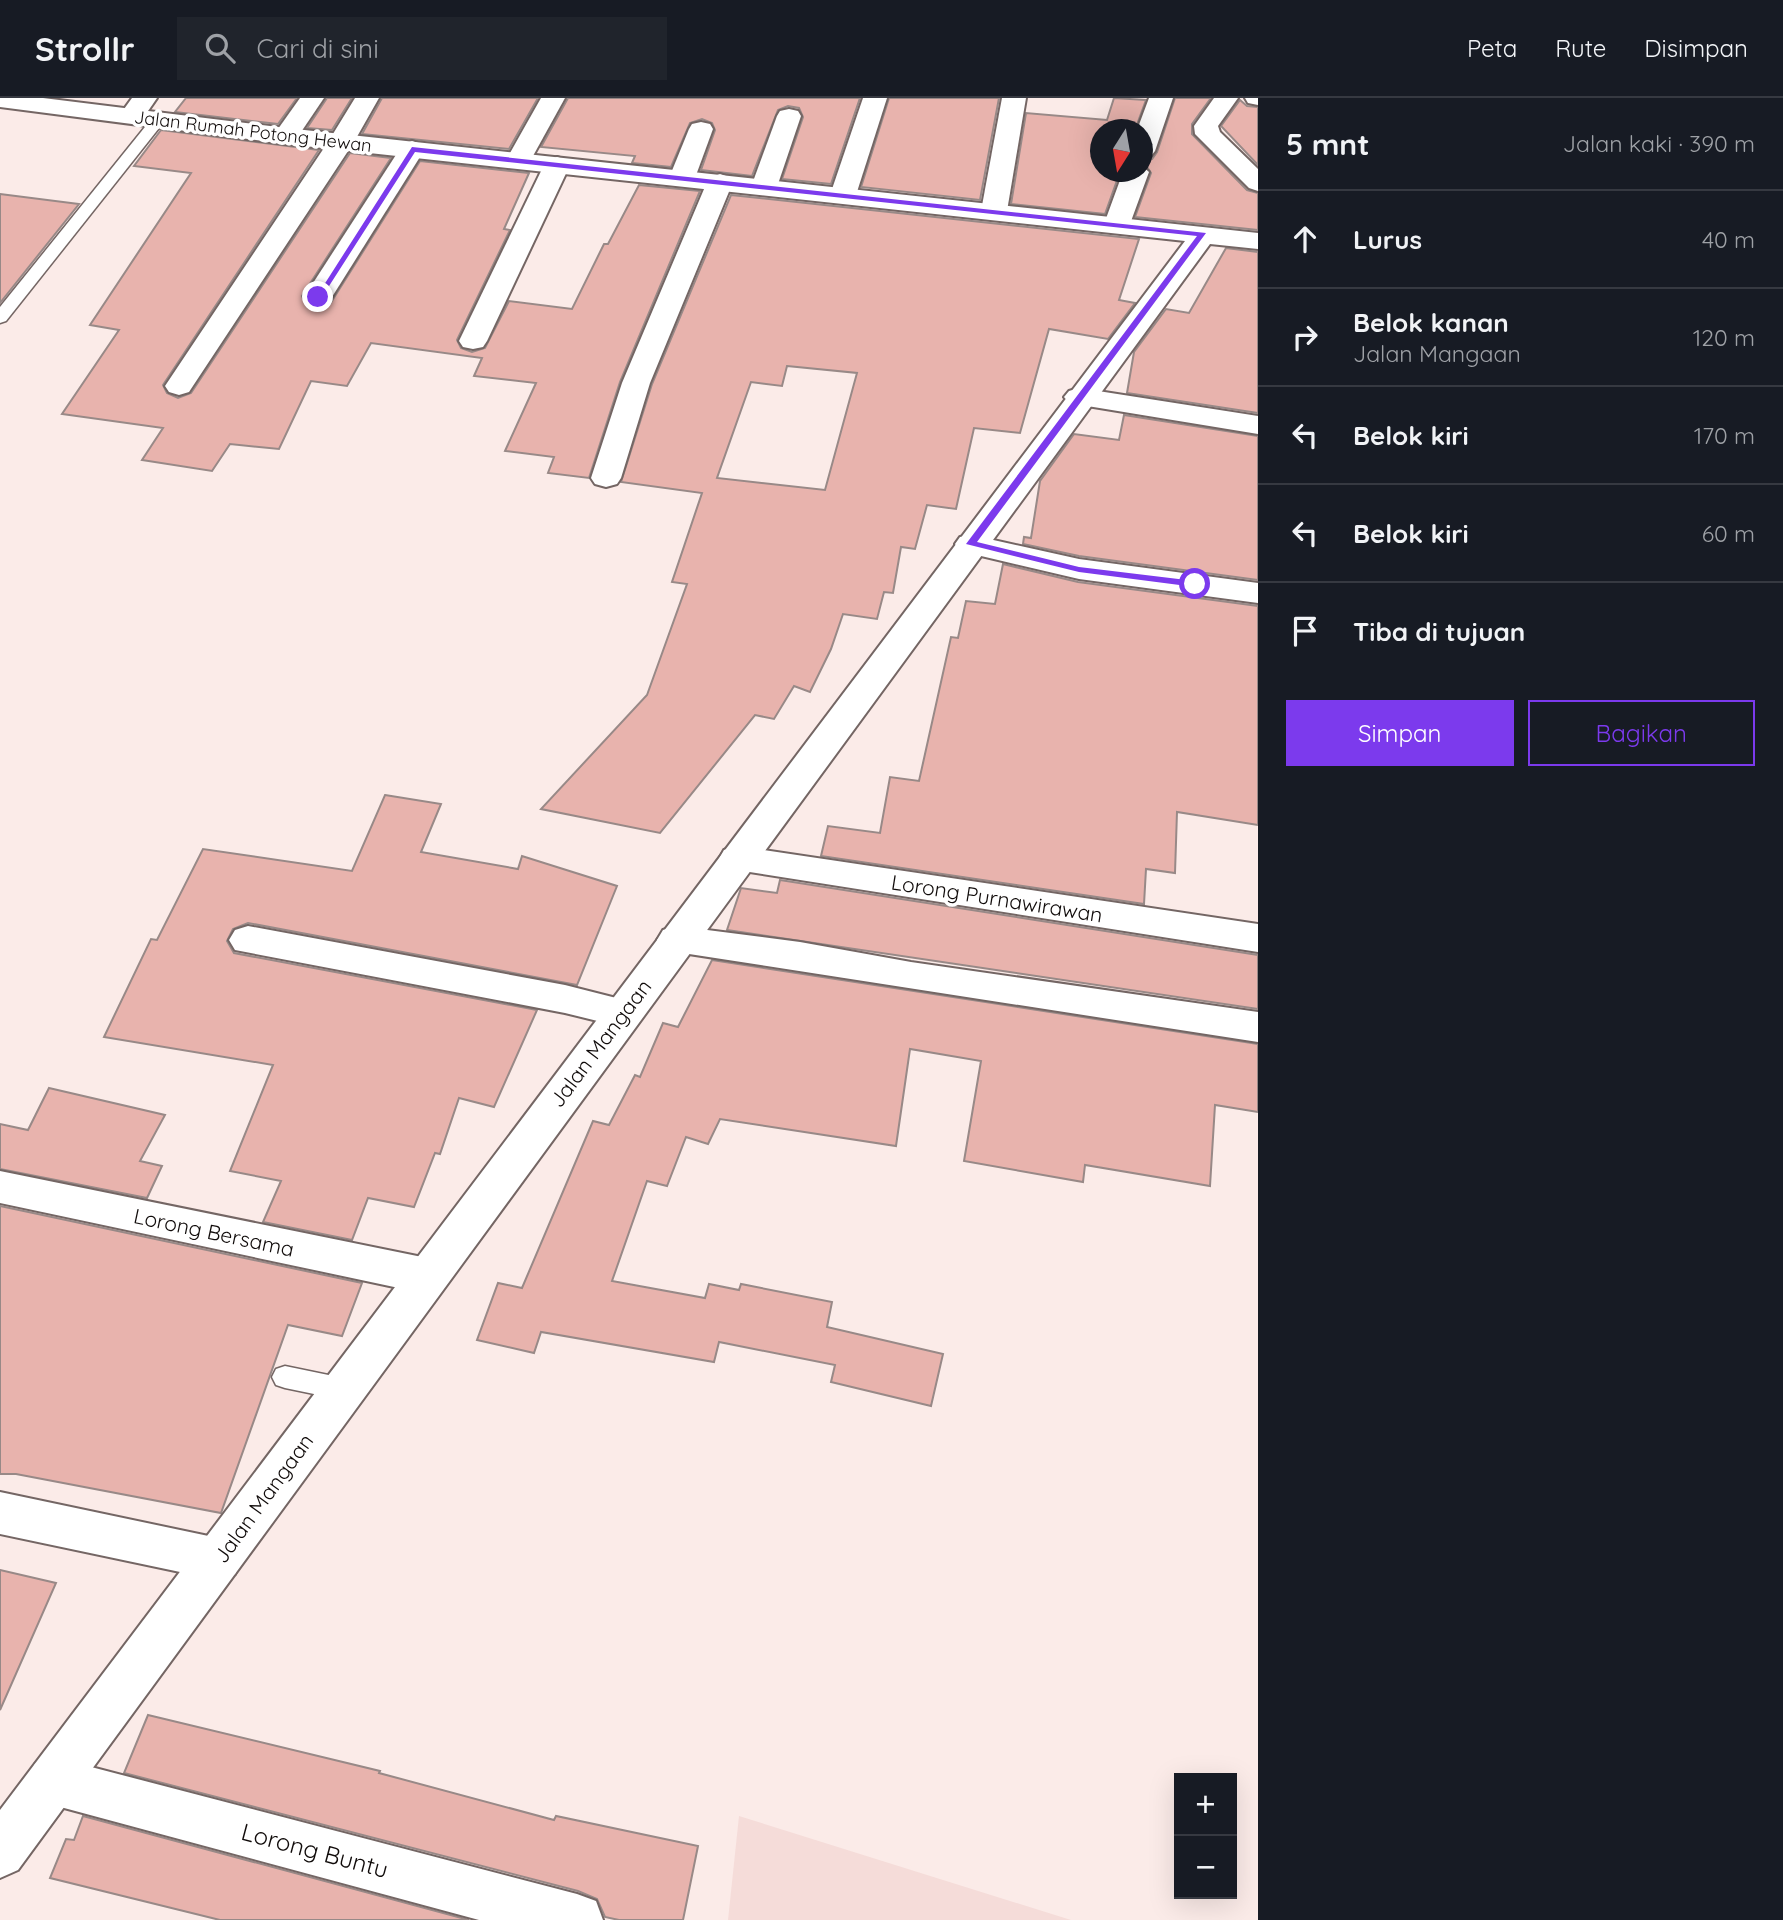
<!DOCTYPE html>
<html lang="id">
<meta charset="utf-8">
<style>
:root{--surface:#171b24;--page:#20242c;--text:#f1f3f6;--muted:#9ea1a6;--line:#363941;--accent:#7c3aed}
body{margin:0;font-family:Quicksand,sans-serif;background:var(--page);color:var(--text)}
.controls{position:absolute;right:21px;bottom:21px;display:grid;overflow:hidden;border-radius:0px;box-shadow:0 7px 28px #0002}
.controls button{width:63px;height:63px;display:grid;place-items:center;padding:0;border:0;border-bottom:2px solid var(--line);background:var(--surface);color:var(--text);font:35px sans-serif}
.compass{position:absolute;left:1090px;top:21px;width:63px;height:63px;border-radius:50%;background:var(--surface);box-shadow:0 7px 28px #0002;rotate:191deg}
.stop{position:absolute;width:21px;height:21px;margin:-16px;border:5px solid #7c3aed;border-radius:50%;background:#fff}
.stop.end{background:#7c3aed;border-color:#fff;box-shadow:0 2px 7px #0008}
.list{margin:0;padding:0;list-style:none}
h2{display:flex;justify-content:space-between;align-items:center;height:91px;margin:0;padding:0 28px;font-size:30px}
h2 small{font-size:23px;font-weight:400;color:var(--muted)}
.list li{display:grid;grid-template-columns:46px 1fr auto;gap:21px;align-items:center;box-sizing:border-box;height:98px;padding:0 28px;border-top:2px solid var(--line)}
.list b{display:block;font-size:26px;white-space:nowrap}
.list p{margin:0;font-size:23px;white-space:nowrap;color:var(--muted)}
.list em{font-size:23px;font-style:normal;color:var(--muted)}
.actions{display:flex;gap:14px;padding:21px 28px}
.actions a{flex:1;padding:16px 0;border:2px solid var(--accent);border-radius:0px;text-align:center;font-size:24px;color:var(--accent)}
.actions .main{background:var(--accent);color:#fff}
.icon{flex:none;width:38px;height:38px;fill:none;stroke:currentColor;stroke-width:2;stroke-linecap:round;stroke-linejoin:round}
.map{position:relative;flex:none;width:1258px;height:1822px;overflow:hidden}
header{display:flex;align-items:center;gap:42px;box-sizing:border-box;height:98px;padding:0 35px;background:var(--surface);border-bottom:2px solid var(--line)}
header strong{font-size:33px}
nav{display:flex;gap:38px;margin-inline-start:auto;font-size:24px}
.search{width:490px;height:63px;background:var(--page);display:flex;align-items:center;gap:18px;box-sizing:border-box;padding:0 24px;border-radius:0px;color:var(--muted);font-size:26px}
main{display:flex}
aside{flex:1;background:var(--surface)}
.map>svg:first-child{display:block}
</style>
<header>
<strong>Strollr</strong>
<div class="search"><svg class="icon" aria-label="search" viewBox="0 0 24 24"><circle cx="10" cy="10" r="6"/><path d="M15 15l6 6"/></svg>Cari di sini</div>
<nav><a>Peta</a><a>Rute</a><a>Disimpan</a></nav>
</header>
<main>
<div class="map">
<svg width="1258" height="1822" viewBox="0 0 1258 1822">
<rect width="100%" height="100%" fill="#fbebe8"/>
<!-- built -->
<path fill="#f5dcd9" d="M739,1718L1071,1822H728Z"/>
<!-- building -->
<g fill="#e8b3ad" stroke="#988987" stroke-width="2" fill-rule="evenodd">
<path d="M186,0H297L278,26L175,14Z"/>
<path d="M327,0H352L332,32L307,30Z"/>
<path d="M382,0H538L509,51L362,36Z"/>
<path d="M568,0H860L831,86L782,81L803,19L799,10L788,8L778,12L752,78L701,72L715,32L712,25L702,21L690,25L671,69L632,65L635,58L541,49Z"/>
<path d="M889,0H999L980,102L861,89Z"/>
<path d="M1114,0L1146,2L1135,32H1101V74H1120L1105,116L1011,106L1026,15L1107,22Z"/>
<path d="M1175,0H1211L1192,26V36L1247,92L1258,95V132L1135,119L1151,75L1143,63L1152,61L1157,54Z"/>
<path d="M1240,2L1247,8L1258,9V67L1221,28Z"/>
<path d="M161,32L319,52L163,287L167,295L178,300L191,295L350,55L391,60L302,198L307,208L319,210L330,206L420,63L529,75L504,131L510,132L457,242L461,250L472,254L485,250L509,203L572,211L604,146H608L639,87L700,93L620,284L589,380L548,375L554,359L505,353L536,285L474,278L482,260L371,245L347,288L311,283L279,351L230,346L212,373L142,362L163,330L62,316L119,232L90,227L191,75L134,68Z"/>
<path d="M0,96L79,106L0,205Z"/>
<path d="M731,97L1139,141L1119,202L1135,205L1108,241L1049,231L1020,335L974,330L956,411L927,407L915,451L901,449L893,495L884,494L877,521L843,516L831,551L810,594L794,588L774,621L755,617L660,735L541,711L647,597L687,486L672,484L702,395L621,384L652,286ZM787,268L857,275L825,392L717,380L751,284L782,288Z"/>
<path d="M1226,150L1258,154V315L1127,295L1134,254L1166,211L1189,215Z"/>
<path d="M1124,317L1258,338V482L1079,458L1023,446L1024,439L1031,440L1040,383L1074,336L1119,342Z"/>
<path d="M1003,466L1078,484L1258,508V727L1177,714L1175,775L1146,771L1144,806L821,758L828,728L880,735L890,679L919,683L951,539L958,540L966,503L995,506Z"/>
<path d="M385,697L441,706L421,754L518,771L522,758L617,788L577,887L248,825L233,831L227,843L234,855L537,912L494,1009L459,1000L440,1056L435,1055L414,1109L368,1100L352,1142L263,1124L281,1083L230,1073L273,967L104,939L151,841L157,842L203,751L352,773Z"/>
<path d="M780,782L1258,857V911L727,832L741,790L777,795Z"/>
<path d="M712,862L1258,946V1014L1215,1007L1210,1088L1085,1067L1083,1084L964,1063L981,963L910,951L896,1048L720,1021L708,1046L686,1039L667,1088L647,1083L612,1183L705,1200L709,1186L739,1192L741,1186L832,1204L827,1229L943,1256L931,1308L831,1284L835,1267L719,1244L714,1264L541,1234L534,1255L477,1242L498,1185L522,1190L593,1023L609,1027L635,977L640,979L663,925L678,929Z"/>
<path d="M49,990L165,1017L140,1063L162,1068L147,1100L0,1071V1026L28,1032Z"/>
<path d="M0,1108L362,1185L342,1238L288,1227L221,1415L16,1376H0Z"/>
<path d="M0,1472L56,1485L0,1612Z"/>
<path d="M148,1617L380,1673L379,1675L554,1722L556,1718L698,1748L683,1822H619L605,1819L597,1801L578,1793L124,1675Z"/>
<path d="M83,1718L469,1822H220L50,1780L66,1741L74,1742Z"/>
</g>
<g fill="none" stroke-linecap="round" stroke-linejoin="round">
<defs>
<g id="lane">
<path d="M158,18L163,19L165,22L163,25L6,223L0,225V209L153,19Z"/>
<path d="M285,1268L343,1280L352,1283L356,1291L352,1299L343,1302L285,1290L276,1287L272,1279L276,1271Z"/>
</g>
<g id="street">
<path d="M132,0H157C147,14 141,28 122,23L119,18Z"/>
<path d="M300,0H324L295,43L286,46L277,43L273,38Z"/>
<path d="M355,0H379L354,44L189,294L179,297L169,294L165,288L328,44Z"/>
<path d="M541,0H565L528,67L519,70L510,67L506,62Z"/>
<path d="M863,0H887L856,97L852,103L843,105L834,103L830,97Z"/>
<path d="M1002,0H1026L1007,113L1003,119L994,121L985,119L981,113Z"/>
<path d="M1149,0H1173L1155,53L1151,58L1142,60V32H1137Z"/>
<path d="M1214,0H1238L1218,28L1220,34L1258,71V93L1249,90L1195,36L1194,28Z"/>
<path d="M1245,0H1258V7L1248,5Z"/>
<path d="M789,11L798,13L801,18L777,89L773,94L764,97L755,94L751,89L777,18L780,13Z"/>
<path d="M701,24L710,26L713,31L695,80L691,85L682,88L673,85L669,80L689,31L692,26Z"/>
<path d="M412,43L421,46L425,51L332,199L328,205L318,207L308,205L304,199L403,46Z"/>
<path d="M557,59L566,62L570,67L487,243L483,249L473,251L463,249L459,243L544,67L548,62Z"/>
<path d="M1142,68L1149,74L1130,126L1126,132L1117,134L1108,132L1104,126L1123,74H1142Z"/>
<path d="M720,76L729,79L733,84L650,285L621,380L617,386L606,389L595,386L591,380L622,285L707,84L711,79Z"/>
<path d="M1079,290L1258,318V336L1069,305L1064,299L1069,293Z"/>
<path d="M971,437L1079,461L1258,485V505L1079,481L960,453L955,446L960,439Z"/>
<path d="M737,748L1258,826V854L724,770L719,761L724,752Z"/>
<path d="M248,828L565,887L636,905L641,915L636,925L622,929L565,915L235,852L229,842L235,832Z"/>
<path d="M676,828L800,844L911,864L1258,914V944L663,852L657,842L663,832Z"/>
<path d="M0,1073L427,1160L442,1166L448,1178L442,1190L427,1196L0,1105Z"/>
<path d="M0,1394L218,1440L235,1446L241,1461L235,1476L218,1482L0,1436Z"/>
<path d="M53,1659L577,1796L596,1803L603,1822H479L53,1707L35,1700L28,1683L35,1666Z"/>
</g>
<path id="secondary" d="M0,0H43L286,30L1258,135V151L1210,146L18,1772L0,1780V1712L1185,143L286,46L0,9Z"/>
</defs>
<!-- lane casing -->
<use href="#lane" stroke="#746664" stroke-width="3"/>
<!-- street casing -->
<use href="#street" stroke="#746664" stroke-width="4"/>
<!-- secondary casing -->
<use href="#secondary" stroke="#746664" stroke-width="4"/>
<!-- lane -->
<use href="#lane" fill="#fff" fill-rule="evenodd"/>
<!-- street -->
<use href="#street" fill="#fff" fill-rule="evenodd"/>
<!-- secondary -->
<use href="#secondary" fill="#fff" fill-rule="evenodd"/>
</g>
<!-- route -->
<path fill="#7c3aed" d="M412,49L1206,135L977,444L1079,469L1195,483L1199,486L1195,489L1079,474L966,446L1197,138L415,54L322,199L315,201Z"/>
<g text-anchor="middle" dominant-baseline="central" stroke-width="7" stroke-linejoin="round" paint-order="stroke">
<!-- far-street labels -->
<g font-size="18" fill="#100b0a" stroke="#fff">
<text transform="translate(253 33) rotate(7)">Jalan Rumah Potong Hewan</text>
</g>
<!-- street labels -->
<g font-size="21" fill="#100b0a" stroke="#fff">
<text transform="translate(997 800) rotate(9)">Lorong Purnawirawan</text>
<text transform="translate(600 945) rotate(-53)">Jalan Mangaan</text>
<text transform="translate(214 1134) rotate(12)">Lorong Bersama</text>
<text transform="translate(263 1400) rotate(-54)">Jalan Mangaan</text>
</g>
<!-- near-street labels -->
<g font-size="24" fill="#100b0a" stroke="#fff">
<text transform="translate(315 1752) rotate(15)">Lorong Buntu</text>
</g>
</g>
</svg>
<div class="controls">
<button>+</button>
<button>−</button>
</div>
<svg class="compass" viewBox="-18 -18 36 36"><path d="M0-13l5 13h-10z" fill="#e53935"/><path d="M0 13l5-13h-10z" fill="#9ea1a6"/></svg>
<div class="stop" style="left:1195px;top:486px"></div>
<div class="stop end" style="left:318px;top:199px"></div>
</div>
<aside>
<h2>5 mnt<small>Jalan kaki · 390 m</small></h2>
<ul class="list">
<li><svg class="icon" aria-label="ahead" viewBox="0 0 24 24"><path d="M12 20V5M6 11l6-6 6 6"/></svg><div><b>Lurus</b></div><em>40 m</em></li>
<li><svg class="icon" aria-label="right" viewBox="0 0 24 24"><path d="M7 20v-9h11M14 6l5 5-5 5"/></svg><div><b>Belok kanan</b><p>Jalan Mangaan</p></div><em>120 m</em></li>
<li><svg class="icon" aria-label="left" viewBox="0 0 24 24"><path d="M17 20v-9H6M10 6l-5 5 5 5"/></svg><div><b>Belok kiri</b></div><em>170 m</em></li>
<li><svg class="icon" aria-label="left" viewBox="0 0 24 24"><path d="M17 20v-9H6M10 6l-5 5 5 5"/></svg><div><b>Belok kiri</b></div><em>60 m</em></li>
<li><svg class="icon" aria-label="arrive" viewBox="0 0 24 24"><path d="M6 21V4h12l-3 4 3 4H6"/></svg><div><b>Tiba di tujuan</b></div></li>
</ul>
<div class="actions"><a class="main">Simpan</a><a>Bagikan</a></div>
</aside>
</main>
